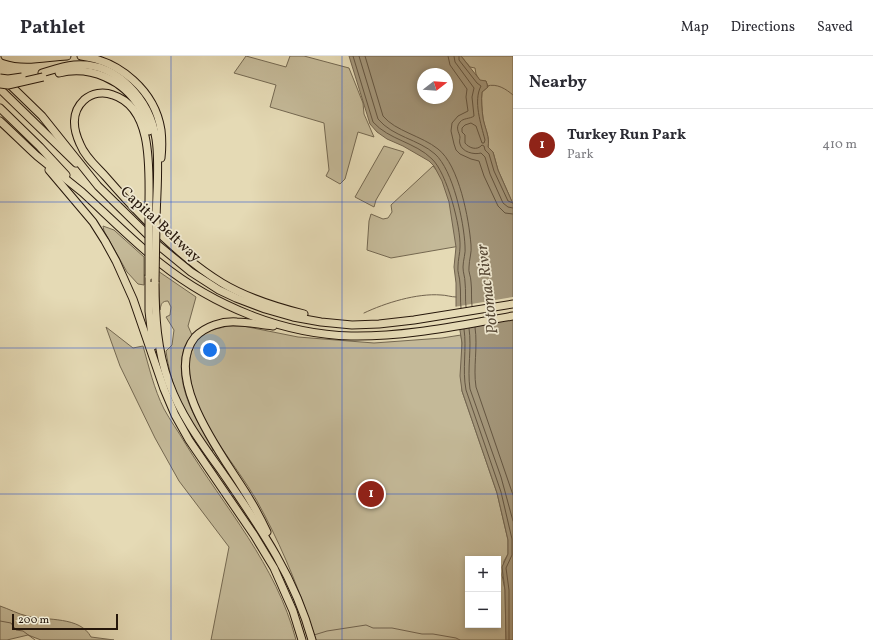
<!DOCTYPE html>
<meta charset="utf-8">
<style>
:root{--surface:#fff;--page:#f2f2f3;--text:#2b2b33;--muted:#7c7c81;--line:#e1e1e2;--accent:#8f2418}
body{margin:0;font-family:Vollkorn,serif;background:var(--page);color:var(--text)}
.controls{position:absolute;right:12px;bottom:12px;display:grid;overflow:hidden;border-radius:0px;box-shadow:0 2px 6px #0003}
.controls button{width:36px;height:36px;display:grid;place-items:center;padding:0;border:0;border-bottom:1px solid var(--line);background:var(--surface);color:var(--text);font:20px sans-serif}
.compass{position:absolute;left:417px;top:12px;width:36px;height:36px;border-radius:50%;background:var(--surface);box-shadow:0 2px 6px #0003;rotate:73deg}
.scale{position:absolute;left:12px;bottom:10px;width:106px;box-sizing:border-box;padding-left:4px;border:2px solid #25160a;border-top:0;font-size:11px;line-height:14px;white-space:nowrap;color:#25160a;-webkit-text-stroke:3px #eee7cf;paint-order:stroke}
.you{position:absolute;left:210px;top:294px;width:14px;height:14px;margin:-10px;border:3px solid #fff;border-radius:50%;background:#1a73e8;box-shadow:0 0 0 6px #1a73e833}
.badge{display:grid;place-items:center;width:26px;height:26px;border-radius:50%;background:var(--accent);color:#fff;font-size:13px;font-weight:700}
.pin{position:absolute;translate:-50% -50%;border:2px solid #fff;box-shadow:0 1px 4px #0006}
.list{margin:0;padding:0;list-style:none}
h2{display:flex;justify-content:space-between;align-items:center;height:52px;margin:0;padding:0 16px;font-size:17px}
h2 small{font-size:13px;font-weight:400;color:var(--muted)}
.list li{display:grid;grid-template-columns:26px 1fr auto;gap:12px;align-items:center;box-sizing:border-box;height:72px;padding:0 16px;border-top:1px solid var(--line)}
.list b{display:block;font-size:15px;white-space:nowrap}
.list p{margin:0;font-size:13px;white-space:nowrap;color:var(--muted)}
.list em{font-size:13px;font-style:normal;color:var(--muted)}
.map{position:relative;flex:none;width:513px;height:584px;overflow:hidden}
header{display:flex;align-items:center;gap:24px;box-sizing:border-box;height:56px;padding:0 20px;background:var(--surface);border-bottom:1px solid var(--line)}
header strong{font-size:19px}
nav{display:flex;gap:22px;margin-inline-start:auto;font-size:14px}
main{display:flex}
aside{flex:1;background:var(--surface)}
.map>svg:first-child{display:block}
</style>
<header>
<strong>Pathlet</strong>
<nav><a>Map</a><a>Directions</a><a>Saved</a></nav>
</header>
<main>
<div class="map">
<svg width="513" height="584" viewBox="0 0 513 584">
<rect width="100%" height="100%" fill="#e5dab5"/>
<filter id="stains"><feTurbulence type="fractalNoise" baseFrequency=".005" numOctaves="4"/><feColorMatrix values="0 0 0 0 .2 0 0 0 0 .09 0 0 0 0 .02 0 0 0 .5 -.17"/></filter>
<radialGradient id="worn" r=".72"><stop offset=".6" stop-color="#630" stop-opacity="0"/><stop offset="1" stop-color="#630" stop-opacity=".3"/></radialGradient>
<!-- green -->
<g fill="#c4b998" stroke="#746851" fill-rule="evenodd">
<path d="M246,0L286,11L290,0H304L349,12L363,47L364,58L374,81L358,76L345,123L340,128L326,120L329,114L324,67L270,51L276,29L234,17Z"/>
<path d="M461,0H513V148L498,114L493,96L488,91C490,81 485,73 483,62C482,54 481,44 482,36L488,31L486,25H480L476,18L475,12L470,11Z"/>
<path d="M384,90L404,96L376,144L374,151L355,141Z"/>
<path d="M433,110C453,132 454,163 460,190L391,202L367,194L369,165L371,158L383,163L388,162L392,156L391,149Z"/>
<path d="M103,170L114,174L144,201V229L138,228L127,216L104,175Z"/>
<path d="M158,215L196,241L188,270L192,279C189,283 186,287 184,292C174,328 194,360 211,390L213,394L212,396C195,373 178,348 171,320C169,312 167,303 166,295L172,289L174,274L166,261L170,259L171,251L168,245C162,245 161,248 160,254Z"/>
<path d="M228,270H243L298,281L374,287L442,282L461,279L462,287V335L497,437L508,484V498L504,505L502,519L505,534L506,584H316C302,541 285,498 264,458C246,421 213,387 198,350C189,328 182,292 205,277C212,273 221,272 228,270ZM468,503H498V569H468Z"/>
<path d="M106,271L133,292L143,290C149,311 154,333 164,353C170,364 178,375 185,387C225,452 276,508 296,584H211L229,491L179,425L155,382L120,310Z"/>
<path d="M0,550C9,553 18,558 27,560C47,565 80,560 91,581L114,584H41L28,579L7,584H0Z"/>
</g>
<!-- water -->
<path fill="#a4977b" stroke="#71634e" fill-rule="evenodd" d="M349,0H461L480,24L486,25L488,31L482,36C481,44 482,54 483,62C485,73 490,81 488,91L493,96L498,114L513,148V584H506L505,534L502,511L508,498V484L497,437L462,335L460,320L462,287L456,250V227L454,211L456,191L449,146L442,125L434,110L429,105L403,90L387,83L377,76L370,68ZM423,18H447V42H423Z"/>
<!-- pier -->
<path fill="#e5dab5" d="M513,241V264L458,273L454,251Z"/>
<g fill="none" stroke-linecap="round" stroke-linejoin="round">
<!-- shore -->
<g stroke="#645642" stroke-width="1">
<path d="M353,0L373,66C389,84 415,86 432,103C447,117 461,171 460,191C460,197 458,204 458,210C457,216 460,221 460,228C461,236 460,244 461,252"/>
<path d="M359,0L378,63C393,81 418,83 435,98C453,114 464,166 465,190C466,197 463,204 463,211C463,217 465,221 465,226C466,235 465,243 466,251"/>
<path d="M365,0L383,60C395,75 422,80 438,93C459,109 469,163 471,189C472,196 469,204 469,211C468,216 471,220 471,226C472,234 471,242 472,250"/>
<path d="M448,0L450,9L467,33L466,41L468,55L458,60L452,67L451,75L454,88L456,94L460,98L471,103L479,105L484,120L498,150L505,157L513,158"/>
<path d="M454,0L455,6L474,32L472,41L474,60C470,63 463,62 460,66C455,72 459,76 460,81C460,83 459,85 460,88C462,96 474,99 481,97L485,101L490,118L503,147L508,151L513,152"/>
<path d="M459,0V4L477,27L481,30C473,45 481,68 485,84L484,87H482L476,70L471,67L465,69L462,72V76L465,79V87C469,92 477,95 482,89L484,90L485,94L489,98L494,115L508,145L513,147"/>
<path d="M475,271C478,292 473,311 476,331L513,439"/>
<path d="M469,272C472,293 467,312 470,333L501,421L513,465"/>
<path d="M464,273C467,293 462,313 466,334L501,436L512,483V499L506,512L509,534V584"/>
</g>
<!-- stream -->
<g stroke="#71634e" stroke-width="1">
<path d="M487,30C497,27 506,33 513,39"/>
<path d="M364,257C385,247 417,237 441,239C446,239 451,241 456,241"/>
<path d="M0,565L11,567L16,574L23,575L35,584"/>
<path d="M314,579L327,575L366,569L373,572H392L422,578H433L456,582L460,584"/>
</g>
<defs>
<g id="highway">
<path d="M5,0C25,7 46,1 67,0"/>
<path d="M81,0C120,5 155,35 161,74C162,83 162,93 161,102"/>
<path d="M42,17C52,14 63,10 74,9C117,5 150,44 156,83C160,108 156,142 156,168"/>
<path d="M59,17C90,9 124,24 140,52C144,59 146,67 149,75"/>
<path d="M7,26L42,60L98,130L158,189L191,216L219,234L236,242L265,253L293,261L321,266L352,269L379,268L414,264L513,248"/>
<path d="M0,33L76,107"/>
<path d="M0,52L40,91L66,119"/>
<path d="M0,65C12,76 25,89 37,100C52,112 67,124 82,136C108,160 133,185 160,207C214,250 282,278 351,280C406,281 460,269 513,260"/>
<path d="M49,114L93,166L105,185L116,205L133,243L164,333L175,359L189,384L254,479L274,512L293,555L302,584"/>
<path d="M149,161C148,125 157,53 113,39C103,35 92,37 84,44C71,56 73,73 80,88C85,101 97,111 106,121C139,159 179,201 222,227C247,242 276,251 304,258"/>
<path d="M149,220V255L153,290"/>
<path d="M155,226C155,260 157,294 169,327C181,360 202,388 222,416C259,470 294,519 312,584"/>
<path d="M267,476C259,459 250,443 240,428C219,395 163,320 195,281C206,270 222,265 237,266C249,266 261,269 273,270"/>
</g>
</defs>
<!-- highway casing -->
<use href="#highway" stroke="#25160a" stroke-width="9"/>
<!-- highway -->
<use href="#highway" stroke="#e5dab5" stroke-width="7"/>
<defs>
<g id="highway-bridge">
<path d="M0,22L8,23L22,21"/>
<path d="M0,28L8,29L43,21"/>
<path d="M149,220V161"/>
<path d="M155,226L156,168"/>
</g>
</defs>
<!-- highway-bridge casing -->
<use href="#highway-bridge" stroke="#25160a" stroke-width="9" stroke-linecap="butt"/>
<!-- highway-bridge -->
<use href="#highway-bridge" stroke="#e5dab5" stroke-width="7"/>
</g>
<!-- grid -->
<path fill="none" stroke="#1d4ed8" stroke-width="1" stroke-opacity="0.55" d="M171,0V584M342,0V584M0,146H513M0,292H513M0,438H513"/>
<g text-anchor="middle" dominant-baseline="central" stroke-width="3.5" stroke-linejoin="round" paint-order="stroke">
<!-- street labels -->
<g font-size="15" fill="#25160a" stroke="#eee7cf">
<text transform="translate(160 169) rotate(43)">Capital Beltway</text>
</g>
<!-- water labels -->
<g font-size="16" font-style="italic" fill="#584a37" stroke="#eee7cf">
<text transform="translate(488 233) rotate(-97)">Potomac River</text>
</g>
</g>
<rect width="100%" height="100%" filter="url(#stains)"/>
<rect width="100%" height="100%" fill="url(#worn)"/>
</svg>
<div class="controls">
<button>+</button>
<button>−</button>
</div>
<svg class="compass" viewBox="-18 -18 36 36"><path d="M0-13l5 13h-10z" fill="#e53935"/><path d="M0 13l5-13h-10z" fill="#7c7c81"/></svg>
<div class="scale">200 m</div>
<div class="you"></div>
<div class="pin badge" style="left:371px;top:438px">1</div>
</div>
<aside>
<h2>Nearby<small></small></h2>
<ul class="list">
<li><span class="badge">1</span><div><b>Turkey Run Park</b><p>Park</p></div><em>410 m</em></li>
</ul>
</aside>
</main>
